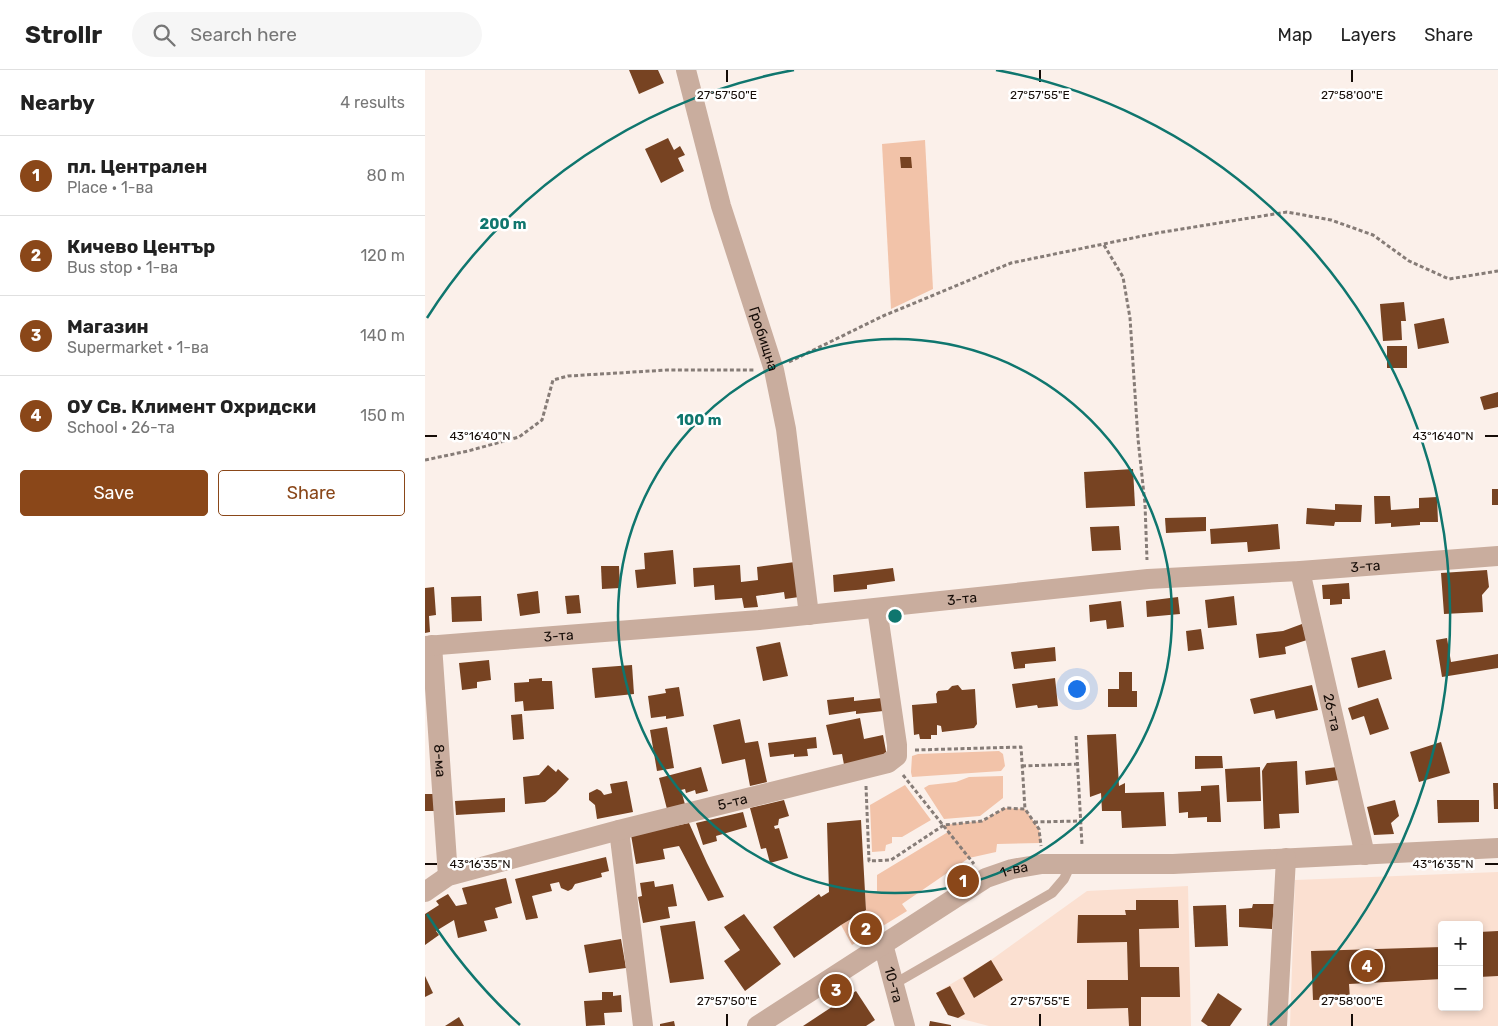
<!DOCTYPE html>
<meta charset="utf-8">
<style>
:root{--surface:#fff;--page:#f6f6f6;--text:#222;--muted:#767676;--line:#e0e0e0;--accent:#8a4719}
body{margin:0;font-family:Rubik,sans-serif;background:var(--page);color:var(--text)}
.controls{position:absolute;right:15px;bottom:15px;display:grid;overflow:hidden;border-radius:5px;box-shadow:0 2px 8px #0003}
.controls button{width:45px;height:45px;display:grid;place-items:center;padding:0;border:0;border-bottom:1px solid var(--line);background:var(--surface);color:var(--text);font:25px sans-serif}
.you{position:absolute;left:651px;top:618px;width:18px;height:18px;margin:-12px;border:4px solid #fff;border-radius:50%;background:#1a73e8;box-shadow:0 0 0 8px #1a73e833}
.badge{display:grid;place-items:center;width:32px;height:32px;border-radius:50%;background:var(--accent);color:#fff;font-size:16px;font-weight:700}
.pin{position:absolute;translate:-50% -50%;border:2px solid #fff;box-shadow:0 1px 5px #0006}
.list{margin:0;padding:0;list-style:none}
h2{display:flex;justify-content:space-between;align-items:center;height:65px;margin:0;padding:0 20px;font-size:21px}
h2 small{font-size:16px;font-weight:400;color:var(--muted)}
.list li{display:grid;grid-template-columns:32px 1fr auto;gap:15px;align-items:center;box-sizing:border-box;height:80px;padding:0 20px;border-top:1px solid var(--line)}
.list b{display:block;font-size:19px;white-space:nowrap}
.list p{margin:0;font-size:16px;white-space:nowrap;color:var(--muted)}
.list em{font-size:16px;font-style:normal;color:var(--muted)}
.actions{display:flex;gap:10px;padding:15px 20px}
.actions a{flex:1;padding:11px 0;border:1px solid var(--accent);border-radius:5px;text-align:center;font-size:18px;color:var(--accent)}
.actions .main{background:var(--accent);color:#fff}
.icon{flex:none;width:28px;height:28px;fill:none;stroke:currentColor;stroke-width:2;stroke-linecap:round;stroke-linejoin:round}
.map{position:relative;flex:none;width:1073px;height:956px;overflow:hidden}
header{display:flex;align-items:center;gap:30px;box-sizing:border-box;height:70px;padding:0 25px;background:var(--surface);border-bottom:1px solid var(--line)}
header strong{font-size:24px}
nav{display:flex;gap:28px;margin-inline-start:auto;font-size:18px}
.search{width:350px;height:45px;background:var(--page);display:flex;align-items:center;gap:12px;box-sizing:border-box;padding:0 18px;border-radius:28px;color:var(--muted);font-size:19px}
main{display:flex}
aside{flex:1;background:var(--surface)}
.map>svg:first-child{display:block}
</style>
<header>
<strong>Strollr</strong>
<div class="search"><svg class="icon" aria-label="search" viewBox="0 0 24 24"><circle cx="10" cy="10" r="6"/><path d="M15 15l6 6"/></svg>Search here</div>
<nav><a>Map</a><a>Layers</a><a>Share</a></nav>
</header>
<main>
<aside>
<h2>Nearby<small>4 results</small></h2>
<ul class="list">
<li><span class="badge">1</span><div><b>пл. Централен</b><p>Place · 1-ва</p></div><em>80 m</em></li>
<li><span class="badge">2</span><div><b>Кичево Център</b><p>Bus stop · 1-ва</p></div><em>120 m</em></li>
<li><span class="badge">3</span><div><b>Магазин</b><p>Supermarket · 1-ва</p></div><em>140 m</em></li>
<li><span class="badge">4</span><div><b>ОУ Св. Климент Охридски</b><p>School · 26-та</p></div><em>150 m</em></li>
</ul>
<div class="actions"><a class="main">Save</a><a>Share</a></div>
</aside>
<div class="map">
<svg width="1073" height="956" viewBox="0 0 1073 956">
<rect width="100%" height="100%" fill="#fbf0ea"/>
<!-- built -->
<g fill="#fbe0d1" fill-rule="evenodd">
<path d="M1073,802V956H865L870,810ZM1017,855H1054V937H1017Z"/>
<path d="M763,816L766,956H564L533,948L511,923L566,890L662,821Z"/>
</g>
<!-- green -->
<g fill="#f2c3a9">
<path d="M500,70L508,219L466,239L457,74Z"/>
<path d="M574,681L578,684L580,696L576,701L487,707L486,702L487,686L493,684Z"/>
<path d="M578,706V728L555,746L519,749L499,718L504,715L531,712L544,707Z"/>
<path d="M480,715L506,750L477,767H467V773L461,775L460,781L447,782L445,735Z"/>
<path d="M580,738L600,739L614,759L616,773L572,774L571,782L544,788L477,834L482,841L427,875L416,855L441,840L440,821H452V805L523,762L519,755L557,751Z"/>
</g>
<!-- building -->
<g fill="#774322">
<path d="M204,0H233L239,13L214,24Z"/>
<path d="M243,68L249,80L255,76L260,85L253,88L259,101L236,113L220,79Z"/>
<path d="M475,87H486L487,98H476Z"/>
<path d="M979,232L981,251H976L977,270L958,271L955,234Z"/>
<path d="M1019,248L1024,273L993,279L989,254Z"/>
<rect x="962" y="276" width="20" height="22"/>
<path d="M1073,322V337L1059,340L1055,327Z"/>
<path d="M708,399L710,436L661,438L659,402Z"/>
<rect x="1067" y="419" width="6" height="16"/>
<path d="M949,426H965L966,440L994,438V428L1012,427L1013,452H995V455L966,457V453L950,454Z"/>
<path d="M910,434L937,435L936,452H910L909,456L881,454L882,438L910,440Z"/>
<path d="M781,447V461L741,463L740,448Z"/>
<path d="M853,454L855,479L823,482L822,472L786,474L785,459Z"/>
<path d="M694,456L696,480L667,481L665,457Z"/>
<path d="M248,480L251,514L212,518L210,500L220,499L219,483Z"/>
<path d="M370,492L374,527L360,529L359,522L331,526L333,537L319,538L317,528L290,530L289,515L269,517L268,498L315,495L316,512L333,510L332,497Z"/>
<path d="M176,496H194L195,518L177,519Z"/>
<path d="M468,498L470,511L442,515V519L409,522L408,505Z"/>
<path d="M1062,500L1064,517L1057,525L1058,542L1019,544L1016,503Z"/>
<path d="M924,513L925,529H917V534L905,535V529H898L897,515Z"/>
<path d="M9,517L11,545L4,546L5,562L0,563V518Z"/>
<path d="M113,521L115,543L95,546L92,524Z"/>
<path d="M154,525L156,543L142,544L140,526Z"/>
<path d="M56,526L57,551L27,552L26,527Z"/>
<path d="M809,526L812,555L783,558L780,530Z"/>
<path d="M753,527L755,544L722,547L721,531Z"/>
<path d="M696,531L699,557L682,559L681,550L665,552L664,535Z"/>
<path d="M877,554L882,570L860,577L861,584L834,588L831,564L858,561Z"/>
<path d="M776,559L779,579L763,581L761,561Z"/>
<path d="M1022,568L1026,592L1073,584V598L1017,607L1011,570Z"/>
<path d="M355,572L363,606L338,611L331,577Z"/>
<path d="M630,577L631,591L600,594V598L589,599L586,582Z"/>
<path d="M960,580L967,609L933,618L926,588Z"/>
<path d="M64,590L66,610L52,612V618L37,620L34,593Z"/>
<path d="M207,595L209,624L170,628L167,598Z"/>
<path d="M694,602H707V621H712V637H683V619H694Z"/>
<path d="M117,608V611H127L129,639L99,641L98,631L90,632L89,613L104,612V609Z"/>
<path d="M630,608L633,636L613,638L612,635L591,638L587,614Z"/>
<path d="M533,615L537,620L550,619L552,654L549,658L517,662L516,656L512,655V665H506V669H495L494,664L489,665L487,635L512,633L511,624L513,621L523,620L527,616Z"/>
<path d="M887,615L893,640L851,649L849,640L829,644L825,629Z"/>
<path d="M254,617L259,646L241,649V646L226,648L223,626L241,623L240,619Z"/>
<path d="M429,627V631L457,628L458,641L431,644V641L404,645L402,630Z"/>
<path d="M953,628L964,659L945,665L939,646L927,650L923,638Z"/>
<path d="M97,644L99,669L88,670L86,645Z"/>
<path d="M435,648L439,669L458,665L463,692L420,700L417,684L408,685L401,655Z"/>
<path d="M315,649L320,673L333,671L342,712L325,716L320,689L297,694L288,655Z"/>
<path d="M242,657L249,698L232,701L225,660Z"/>
<path d="M691,664L694,716L700,713V723L739,722L741,756L697,758L696,741H677L676,723L665,727L662,665Z"/>
<path d="M391,667L392,678L382,679L383,686L369,687V684L345,687L343,673Z"/>
<path d="M1016,672L1025,703L994,712L985,682Z"/>
<path d="M770,686H797L798,698L770,699Z"/>
<path d="M872,691L874,743L854,744L855,758L839,759L837,701L842,693Z"/>
<path d="M123,695L131,702L133,699L144,709L131,723L120,732L100,734L98,707L114,705Z"/>
<path d="M276,697L283,721L271,724L270,720L261,723L260,719L256,720L261,738L243,743L234,708Z"/>
<path d="M835,697L836,731L802,732L800,699Z"/>
<path d="M912,697L914,710L881,715L880,701Z"/>
<path d="M202,711L208,742L172,749L170,735L164,730V723L172,719L176,721L179,725L187,723L185,714Z"/>
<path d="M1068,713H1073V739H1069Z"/>
<path d="M794,715L796,752H782V747L763,748V742L754,743L753,722L776,721V716Z"/>
<rect x="0" y="724" width="11" height="17"/>
<path d="M80,728V742L31,745L30,731Z"/>
<path d="M359,730L364,746L354,749L353,755L349,756L350,759L354,758L363,788L345,793L341,778L336,779L325,738Z"/>
<path d="M970,730L974,746L966,753L969,764L949,765L942,737Z"/>
<path d="M1012,730H1054V752L1013,753Z"/>
<path d="M318,742L322,757L291,766L292,771L278,775L271,753Z"/>
<path d="M436,750L441,840L416,855L369,888L348,857L394,824L396,827L404,822L402,753Z"/>
<path d="M264,753L282,793L299,827L283,831L254,776L238,779L240,789L211,794L206,765Z"/>
<path d="M181,787L184,801L176,803L177,807L150,814L147,819L143,821L136,818L134,812L125,814L127,821L107,826L113,848L101,850L90,809Z"/>
<path d="M81,808L87,833L70,838L73,848L59,851L62,861L33,868L29,850L11,861L14,865L0,875V844L14,835L11,831L23,824L31,836L42,834L37,818Z"/>
<path d="M229,811L230,817L248,814L252,836L243,837L245,848L218,853L213,827L217,826L215,813Z"/>
<path d="M711,830H753L754,858L714,859L715,897H754L755,927H716V956H704L703,938L662,939V910H703L702,872L652,873L653,845H701L700,840H711Z"/>
<path d="M828,834H849L847,859L814,857V839L827,838Z"/>
<path d="M801,835L803,876L770,877L768,836Z"/>
<path d="M319,844L356,894L320,921L299,891L315,880L299,857Z"/>
<path d="M270,851L279,909L245,913L235,856Z"/>
<path d="M1073,861V906L1054,907V862Z"/>
<path d="M196,869L201,898L164,903L159,875Z"/>
<path d="M1017,877V909L924,914L925,929L888,930L886,881Z"/>
<path d="M566,890L578,910L549,928L538,908Z"/>
<path d="M0,906L8,923L0,927Z"/>
<path d="M525,916L540,944L533,948L523,945L511,923Z"/>
<path d="M431,921L450,950L441,956H378Z"/>
<path d="M177,922H188V926L196,925L197,942L179,943L180,955L161,956L159,931L177,930Z"/>
<path d="M793,923L817,939L805,956H783L776,951Z"/>
<path d="M34,947L39,956H20Z"/>
<path d="M249,951L250,956H235V954Z"/>
<path d="M505,951L526,955V956H504Z"/>
</g>
<g fill="none" stroke-linecap="round" stroke-linejoin="round">
<!-- path -->
<g stroke="#867c77" stroke-width="3" stroke-dasharray="4 2.5" stroke-linecap="butt">
<path d="M679,175L698,207L705,248L713,369L720,434L722,490"/>
<path d="M364,292L458,246L586,193L732,163L862,142L906,150L948,165L984,191L1024,209L1073,201"/>
<path d="M0,390L43,381L94,367L117,350L128,310L143,306L242,300H330"/>
<path d="M651,666L657,775"/>
<path d="M490,680L596,677L600,739"/>
<path d="M597,696L653,694"/>
<path d="M478,705L549,794"/>
<path d="M441,716L444,791L466,790L519,755L557,751L580,738L600,739L614,759L616,776"/>
<path d="M609,752L656,751"/>
</g>
<!-- service -->
<path stroke="#c9ad9e" stroke-width="10" d="M469,914L627,823L639,809L646,794"/>
<!-- minor -->
<g stroke="#c9ad9e" stroke-width="20">
<path id="s1" d="M261,0L296,136L349,300L361,359L384,545"/>
<path id="s2" d="M875,501L940,785"/>
<path id="s3" d="M7,575L23,806"/>
<path id="s4" d="M0,576L334,550L723,509L875,501L1073,486"/>
<path d="M194,760L218,956"/>
<path id="s5" d="M0,822L23,806L194,760L463,693L472,686V675L452,538"/>
<path id="s6" d="M458,874L480,956"/>
<path id="s7" d="M332,956L561,808L587,799L617,794H748L1073,778"/>
<path d="M852,956L861,788"/>
</g>
</g>
<!-- ticks -->
<path fill="none" stroke="#150c07" stroke-width="2" d="M302,0V12M615,0V12M927,0V12M0,366H12M1060,366H1073M0,794H12M1060,794H1073M302,944V956M615,944V956M927,944V956"/>
<!-- distance rings -->
<g fill="none" stroke="#0f766e" stroke-width="2.5">
<circle cx="470" cy="546" r="277"/>
<path d="M95 955A555 555 0 0 1 2 844M2 248A555 555 0 0 1 369 0M571 0A555 555 0 0 1 845 955"/>
</g>
<g text-anchor="middle" dominant-baseline="central" stroke-width="5" stroke-linejoin="round" paint-order="stroke">
<!-- street labels -->
<g font-size="14" fill="#150c07" stroke="#fff">
<text stroke="none"><textPath href="#s1" startOffset="280">Гробищна</textPath></text>
<text stroke="none"><textPath href="#s4" startOffset="944">3-та</textPath></text>
<text stroke="none"><textPath href="#s4" startOffset="539">3-та</textPath></text>
<text stroke="none"><textPath href="#s4" startOffset="134">3-та</textPath></text>
<text stroke="none"><textPath href="#s2" startOffset="145">26-та</textPath></text>
<text stroke="none"><textPath href="#s3" startOffset="116">8-ма</textPath></text>
<text stroke="none"><textPath href="#s5" startOffset="322">5-та</textPath></text>
<text stroke="none"><textPath href="#s7" startOffset="302">1-ва</textPath></text>
<text stroke="none"><textPath href="#s6" startOffset="42">10-та</textPath></text>
</g>
</g>
<g font-size="12" text-anchor="middle" fill="#150c07" stroke="#fff" stroke-width="5" stroke-linejoin="round" paint-order="stroke">
<text x="302" y="29">27°57'50"E</text>
<text x="615" y="29">27°57'55"E</text>
<text x="927" y="29">27°58'00"E</text>
<text x="55" y="370">43°16'40"N</text>
<text x="1018" y="370">43°16'40"N</text>
<text x="55" y="798">43°16'35"N</text>
<text x="1018" y="798">43°16'35"N</text>
<text x="302" y="935">27°57'50"E</text>
<text x="615" y="935">27°57'55"E</text>
<text x="927" y="935">27°58'00"E</text>
</g>
<circle cx="470" cy="546" r="8" fill="#0f766e" stroke="#fff" stroke-width="2.5"/>
<g font-size="15" text-anchor="middle" font-weight="bold" fill="#0f766e" stroke="#fff" stroke-width="5" stroke-linejoin="round" paint-order="stroke">
<text x="78" y="159">200 m</text>
<text x="274" y="355">100 m</text>
</g>
</svg>
<div class="controls">
<button>+</button>
<button>−</button>
</div>
<div class="you"></div>
<div class="pin badge" style="left:538px;top:811px">1</div>
<div class="pin badge" style="left:441px;top:859px">2</div>
<div class="pin badge" style="left:411px;top:920px">3</div>
<div class="pin badge" style="left:942px;top:896px">4</div>
</div>
</main>
